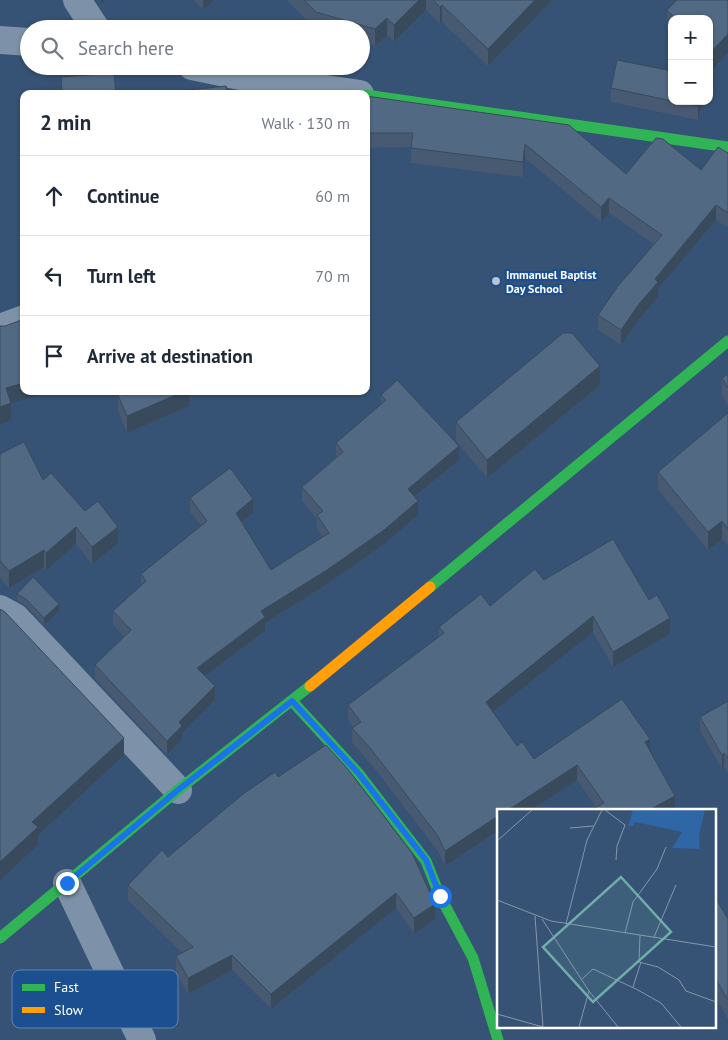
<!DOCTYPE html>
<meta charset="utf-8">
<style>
:root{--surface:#fff;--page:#f6f6f7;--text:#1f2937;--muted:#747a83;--line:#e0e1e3}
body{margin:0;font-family:"PT Sans",sans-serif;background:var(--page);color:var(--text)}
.controls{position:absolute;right:15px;top:15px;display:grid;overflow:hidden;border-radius:10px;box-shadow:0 1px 4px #0004}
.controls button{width:45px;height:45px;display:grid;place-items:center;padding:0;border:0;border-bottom:1px solid var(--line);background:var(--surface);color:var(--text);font:25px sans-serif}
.stop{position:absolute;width:15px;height:15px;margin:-11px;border:4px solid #1a73e8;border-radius:50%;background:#fff}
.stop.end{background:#1a73e8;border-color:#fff;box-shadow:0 1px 5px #0008}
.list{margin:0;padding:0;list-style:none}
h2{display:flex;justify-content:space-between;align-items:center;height:65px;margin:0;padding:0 20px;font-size:21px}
h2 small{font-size:16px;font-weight:400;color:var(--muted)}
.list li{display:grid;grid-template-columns:32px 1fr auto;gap:15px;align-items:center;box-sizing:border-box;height:80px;padding:0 20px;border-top:1px solid var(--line)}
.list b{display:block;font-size:19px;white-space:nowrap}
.list em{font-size:16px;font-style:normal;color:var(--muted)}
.icon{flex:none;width:28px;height:28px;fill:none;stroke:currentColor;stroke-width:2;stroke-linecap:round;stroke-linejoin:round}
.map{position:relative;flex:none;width:728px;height:1040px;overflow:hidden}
.search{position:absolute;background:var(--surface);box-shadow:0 1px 4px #0004;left:20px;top:20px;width:350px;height:55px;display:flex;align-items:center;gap:12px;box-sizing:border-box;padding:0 18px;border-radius:28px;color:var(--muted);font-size:19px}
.panel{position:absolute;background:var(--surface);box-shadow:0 1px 4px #0004;left:20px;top:90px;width:350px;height:305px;border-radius:10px}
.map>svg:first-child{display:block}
</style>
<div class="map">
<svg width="728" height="1040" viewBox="0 0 728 1040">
<rect width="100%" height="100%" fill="#365274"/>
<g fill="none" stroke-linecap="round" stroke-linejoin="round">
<!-- street -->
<g stroke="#7d92a8" stroke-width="28">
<path d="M77,0L96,29"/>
<path d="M0,40L29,42"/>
<path d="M192,66L245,77L360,94"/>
<path d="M0,328L24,319"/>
<path d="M0,609L15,617L178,790"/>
<path d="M67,883L142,1040"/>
</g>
<!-- fast -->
<g stroke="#30b455" stroke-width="11">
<path d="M366,95L728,147"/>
<path d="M430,587L728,341"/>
<path d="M292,701L359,774L426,861L440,896L473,958L498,1040"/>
<path d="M0,938L178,790L310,686"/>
</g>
<!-- slow -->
<path stroke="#ff9f0a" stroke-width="11" d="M310,686L430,587"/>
</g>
<!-- wall -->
<g fill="#475a72">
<path d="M194,0H214L203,10Z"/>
<path d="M287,0H552L488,66L442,22L440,24L426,10L394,42L387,35L375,46L361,42V29H315Z"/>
<path d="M728,0L711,71L709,69V19H672V33L667,29V10Z"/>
<path d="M611,88L672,101H702L698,120L611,102Z"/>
<path d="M366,96L626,174L701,170L728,153V228L716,220L658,289V297L639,319L621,345L598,330V315L654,244L609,213L601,222L525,158L523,177L411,163V147L366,148Z"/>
<path d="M728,374V406L722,396V378Z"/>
<path d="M600,385L487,478L456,441V422Z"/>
<path d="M189,391V406L127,433L118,411V395Z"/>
<path d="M381,395L459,460L415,497L418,515L384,544L327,584L265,623V631L205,676L215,700L182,733V739L167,755L95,679V665L124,636L113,625V611L141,585V574L201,526L190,512V498L253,513L242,522L271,570L323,537L317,529V519L302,501V487L336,457V443L381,405Z"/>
<path d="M728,413V546L722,539L708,550L658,490V472Z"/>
<path d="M0,454L43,480L85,511L118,543L92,564L76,544L46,570L44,567L9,588L0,578Z"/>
<path d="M544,580L649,600L670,634L613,667L593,632L493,711L517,746L534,759L650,751L675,810L596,807L577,780L531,810H498V831L445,866L438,851L371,764L352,743V728L353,727L348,720V705L439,637V627L490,606Z"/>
<path d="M17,594L59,611L44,625L26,606L17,600Z"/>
<path d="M728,701V773L724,767L722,769L700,731V717Z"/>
<path d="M278,777L435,919L414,934L396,908L271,1009L232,970L188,994L176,972V956L182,953L128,900V885L168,857Z"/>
<path d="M714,895L728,919V1019L714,995Z"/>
</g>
<!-- shaded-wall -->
<g fill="#394a5c">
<path d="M101,0H105L101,4Z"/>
<path d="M203,0H214L203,10Z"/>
<path d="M419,0H426V10L394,42V25Z"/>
<path d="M535,0H552L488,66V49Z"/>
<path d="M442,5V22L440,24V7Z"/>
<path d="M387,18V35L375,46V29Z"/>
<path d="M728,34V52L711,71V52Z"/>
<path d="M699,101H702L698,120V106Z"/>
<path d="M525,144V158L523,177V162Z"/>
<path d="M609,198V213L601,222V207Z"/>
<path d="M716,205V220L658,289V297L639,319L621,345V330L655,279Z"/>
<path d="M600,366V385L487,478V460Z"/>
<path d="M24,383V391H53L11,403V420L0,424V407L6,388Z"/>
<path d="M185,391H189V406L127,433V416Z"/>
<path d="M459,446V460L408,502V489Z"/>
<path d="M253,499V513L236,526V513Z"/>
<path d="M418,501V515L384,544L327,584L265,623V631L197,682V668L261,611Z"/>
<path d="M722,521V539L708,550V532Z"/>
<path d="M76,527V544L46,570V553Z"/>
<path d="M118,527V543L92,564V547Z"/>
<path d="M44,550V567L9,588V571Z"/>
<path d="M59,604V611L44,625V618Z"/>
<path d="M593,616V632L486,717V702Z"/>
<path d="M670,618V634L613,667V652Z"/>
<path d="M215,686V700L182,733V739L167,755V741L179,722Z"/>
<path d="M124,738V755L38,835V845L0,880V862L32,822Z"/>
<path d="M650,739V755L645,742Z"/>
<path d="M724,753V767L722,769V755Z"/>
<path d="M577,765V780L531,810H508Z"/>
<path d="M675,796V810H649Z"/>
<path d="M498,816V831L445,866V851Z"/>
<path d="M396,893V908L271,1009V994Z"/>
<path d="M435,904V919L414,934V918Z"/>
<path d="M232,955V970L188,994V978Z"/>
</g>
<!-- building -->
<g fill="#526984" stroke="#394a5c">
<path d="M304,0H419L394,25L387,18L375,29L316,12Z"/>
<path d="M433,0H535L488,49L442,5L440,7Z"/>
<path d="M677,0H728V34L711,52L709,51V19H676L667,10Z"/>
<path d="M617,60L672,71V101L611,88Z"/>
<path d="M114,73L116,94H62L61,77Z"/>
<path d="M226,86L227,94H171V92Z"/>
<path d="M340,92L351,94H268V93Z"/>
<path d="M366,96L569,125L626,174L656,138L663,139L701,170L718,147L728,153V213L716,205L655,279L658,282L639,304L621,330L598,315L618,286L662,235L609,198L601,207L525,144L523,162L411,148L413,133H366Z"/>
<path d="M673,101H699L698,106Z"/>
<path d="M24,319V383L6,388L11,403L0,407V326H5Z"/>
<path d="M563,333H572L600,366L487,460L456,422Z"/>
<path d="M728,374V388L722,378Z"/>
<path d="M397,380L459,446L408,489L418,501L384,530L327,570L261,611L265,617L197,668L215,686L179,722L182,726L167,741L95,665L131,630L113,611L146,581L141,574L207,521L190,498L230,468L253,499L236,513L271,570L329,533L317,515L323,511L302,487L343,452L336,443L386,400L381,395Z"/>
<path d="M124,391H185L127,416L118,395Z"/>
<path d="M728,413V529L722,521L708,532L658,472Z"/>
<path d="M24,442L43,480L51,473L85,511L98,501L118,527L92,547L76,527L46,553L44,550L9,571L0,561V454Z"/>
<path d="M613,539L649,600L657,595L670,618L613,652L593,616L486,702L517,746L522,742L534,759L622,699L650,739L645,742L675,796L649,810H591L604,803L577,765L508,810H498V816L445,851L438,836L371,749L352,728L361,722L348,705L444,633L439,627L481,594L490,606L535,569L544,580Z"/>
<path d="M33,577L59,604L44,618L26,599L17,594Z"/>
<path d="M0,609L5,612L124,738L32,822L38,827L0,862Z"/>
<path d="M728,701V759L724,753L722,755L700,717Z"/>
<path d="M326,745L347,768L412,853L435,904L414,918L396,893L271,994L232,955L188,978L176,956L193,947L128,885L162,850L168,857L243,794L275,772L278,777Z"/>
<path d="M714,895L728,919V1000L714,976Z"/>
</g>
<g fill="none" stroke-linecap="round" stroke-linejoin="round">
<!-- route -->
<path stroke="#1a73e8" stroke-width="6" d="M67,883L178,790L292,701L359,774L426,860L440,896"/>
</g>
<!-- markers -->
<circle fill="#b9c2ce" stroke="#1b4f8f" stroke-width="2" cx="496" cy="281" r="5"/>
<g text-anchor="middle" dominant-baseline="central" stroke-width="4.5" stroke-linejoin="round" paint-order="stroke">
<!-- poi labels -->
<g font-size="12" font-weight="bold" fill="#fff" stroke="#1b4f8f" text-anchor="start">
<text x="506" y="274">Immanuel Baptist<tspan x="506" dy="14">Day School</tspan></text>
</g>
</g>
<!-- overview -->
<g transform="translate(497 809)">
<rect width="219" height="219" fill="#365274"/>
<path d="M136,1H208L202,26L203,40L175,39L185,23L138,13L136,17H131Z" fill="#2f66a5"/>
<path fill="none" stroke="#8697ac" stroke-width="1" d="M108,1L128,16L120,37L119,51M73,19L96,17M0,32L35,1M0,91L54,112L219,138M45,110L92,182L121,218M69,115L90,31L105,1M128,124L136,93L160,60L169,38M143,126L142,153L161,158L182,171L189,182L219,193M157,128L179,76M85,170L96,160L139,180L164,194L184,218M136,178L144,153M0,205L46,218L38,107M82,218L92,182"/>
<path fill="#6fada8" fill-opacity="0.15" stroke="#6fada8" stroke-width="2.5" d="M124,68L174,123L96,193L46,138Z"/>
<rect width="219" height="219" fill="none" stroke="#fff" stroke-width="2.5"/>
</g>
<!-- legend -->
<rect x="12" y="970" width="166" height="58" rx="8" fill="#1b4f8f" stroke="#5f84b1" stroke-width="1"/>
<rect x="22" y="984" width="23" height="7" fill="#30b455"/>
<rect x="22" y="1007" width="23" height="6" fill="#ff9f0a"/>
<g font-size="14" fill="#fff">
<text x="54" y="992">Fast</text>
<text x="54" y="1015">Slow</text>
</g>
</svg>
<div class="controls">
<button>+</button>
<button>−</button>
</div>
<div class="stop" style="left:440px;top:896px"></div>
<div class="stop end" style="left:67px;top:883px"></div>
<div class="search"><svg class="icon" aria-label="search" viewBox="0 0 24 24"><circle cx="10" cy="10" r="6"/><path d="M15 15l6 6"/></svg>Search here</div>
<section class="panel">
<h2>2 min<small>Walk · 130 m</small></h2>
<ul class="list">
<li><svg class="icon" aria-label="ahead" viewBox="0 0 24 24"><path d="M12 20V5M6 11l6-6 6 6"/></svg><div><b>Continue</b></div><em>60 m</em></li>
<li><svg class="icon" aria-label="left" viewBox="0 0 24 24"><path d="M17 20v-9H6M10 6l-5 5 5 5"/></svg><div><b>Turn left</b></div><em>70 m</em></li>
<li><svg class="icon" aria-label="arrive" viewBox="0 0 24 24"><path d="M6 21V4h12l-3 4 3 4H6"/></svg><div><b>Arrive at destination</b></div></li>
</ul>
</section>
</div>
